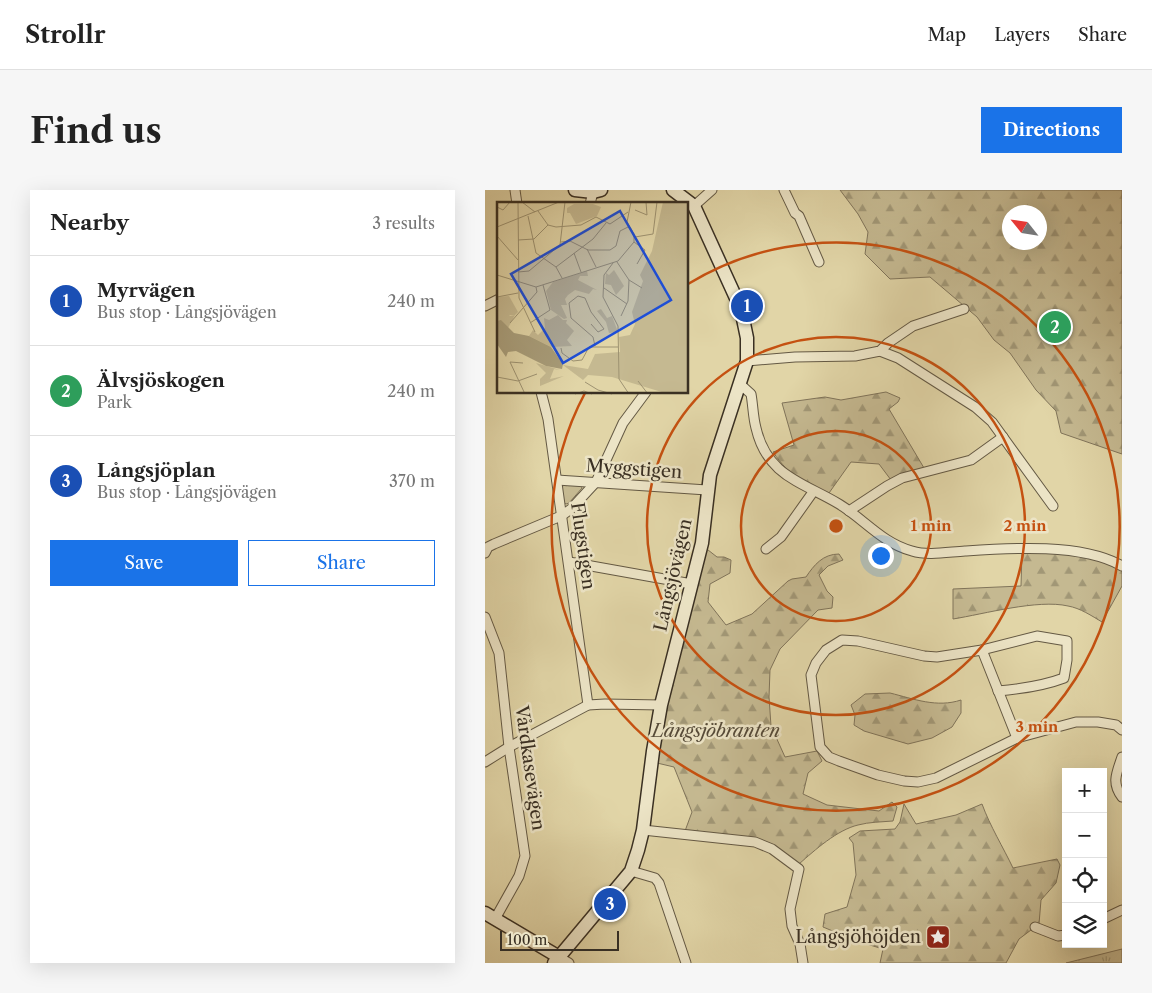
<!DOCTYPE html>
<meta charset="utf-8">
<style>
:root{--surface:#fff;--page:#f6f6f6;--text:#222;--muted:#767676;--line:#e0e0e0;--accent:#1a73e8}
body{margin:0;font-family:"Libre Caslon Text",serif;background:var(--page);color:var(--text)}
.controls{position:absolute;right:15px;bottom:15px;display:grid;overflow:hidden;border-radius:0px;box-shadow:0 5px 20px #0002}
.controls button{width:45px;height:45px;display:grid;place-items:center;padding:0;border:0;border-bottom:1px solid var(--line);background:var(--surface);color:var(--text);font:25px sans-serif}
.compass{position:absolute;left:517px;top:15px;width:45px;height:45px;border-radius:50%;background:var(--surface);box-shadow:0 5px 20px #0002;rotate:300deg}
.scale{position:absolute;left:15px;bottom:12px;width:119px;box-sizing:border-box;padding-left:5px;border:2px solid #3a3023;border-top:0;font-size:14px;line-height:18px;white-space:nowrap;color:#3a3023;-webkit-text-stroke:4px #ece4c6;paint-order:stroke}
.you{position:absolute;left:395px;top:365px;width:18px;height:18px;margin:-12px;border:4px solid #fff;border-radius:50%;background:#1a73e8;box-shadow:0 0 0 8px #1a73e833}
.badge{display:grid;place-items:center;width:32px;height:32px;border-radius:50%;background:var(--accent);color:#fff;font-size:16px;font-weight:700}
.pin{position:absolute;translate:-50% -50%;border:2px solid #fff;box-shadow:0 1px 5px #0006}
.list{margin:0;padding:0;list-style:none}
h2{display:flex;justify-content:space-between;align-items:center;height:65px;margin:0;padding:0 20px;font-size:21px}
h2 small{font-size:16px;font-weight:400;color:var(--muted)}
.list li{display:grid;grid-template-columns:32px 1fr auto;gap:15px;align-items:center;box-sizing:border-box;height:90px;padding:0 20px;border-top:1px solid var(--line)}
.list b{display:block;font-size:19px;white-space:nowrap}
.list p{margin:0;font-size:16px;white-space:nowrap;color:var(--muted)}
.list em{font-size:16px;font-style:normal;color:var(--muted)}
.actions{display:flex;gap:10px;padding:15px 20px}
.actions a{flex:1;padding:11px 0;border:1px solid var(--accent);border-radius:0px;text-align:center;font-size:18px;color:var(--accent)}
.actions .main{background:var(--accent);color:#fff}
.icon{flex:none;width:28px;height:28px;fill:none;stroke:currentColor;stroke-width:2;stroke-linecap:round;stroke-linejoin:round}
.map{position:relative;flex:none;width:637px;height:773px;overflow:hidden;border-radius:0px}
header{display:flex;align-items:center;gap:30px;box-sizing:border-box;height:70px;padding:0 25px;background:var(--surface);border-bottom:1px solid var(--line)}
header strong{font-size:24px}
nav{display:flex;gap:28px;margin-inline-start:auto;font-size:18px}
.intro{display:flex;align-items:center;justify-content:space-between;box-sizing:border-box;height:120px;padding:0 30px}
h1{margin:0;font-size:35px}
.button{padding:12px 22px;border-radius:0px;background:var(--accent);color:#fff;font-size:18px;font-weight:700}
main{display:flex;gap:30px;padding:0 30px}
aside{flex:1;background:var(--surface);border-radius:0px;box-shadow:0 5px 20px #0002}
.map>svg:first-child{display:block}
</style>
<header>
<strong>Strollr</strong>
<nav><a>Map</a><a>Layers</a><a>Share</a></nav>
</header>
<div class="intro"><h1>Find us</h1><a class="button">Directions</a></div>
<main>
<aside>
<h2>Nearby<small>3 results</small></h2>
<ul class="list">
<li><span class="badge" style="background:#1a4fb4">1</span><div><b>Myrvägen</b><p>Bus stop · Långsjövägen</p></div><em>240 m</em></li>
<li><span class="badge" style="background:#2e9e5b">2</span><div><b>Älvsjöskogen</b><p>Park</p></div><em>240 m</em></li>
<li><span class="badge" style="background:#1a4fb4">3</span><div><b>Långsjöplan</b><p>Bus stop · Långsjövägen</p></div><em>370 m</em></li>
</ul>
<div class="actions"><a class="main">Save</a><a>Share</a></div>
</aside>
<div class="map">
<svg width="637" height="773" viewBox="0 0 637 773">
<defs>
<pattern id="grass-tufts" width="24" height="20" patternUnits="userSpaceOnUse" patternTransform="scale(1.25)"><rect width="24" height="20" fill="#c5b991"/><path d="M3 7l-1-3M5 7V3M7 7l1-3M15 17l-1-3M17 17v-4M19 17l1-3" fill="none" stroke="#a19776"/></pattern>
<pattern id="forest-firs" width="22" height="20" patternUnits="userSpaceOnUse" patternTransform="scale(1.25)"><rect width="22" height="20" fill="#c5b991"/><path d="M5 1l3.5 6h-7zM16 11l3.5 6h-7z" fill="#a19776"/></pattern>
</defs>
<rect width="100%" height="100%" fill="#e1d5a7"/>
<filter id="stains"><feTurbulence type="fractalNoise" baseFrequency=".004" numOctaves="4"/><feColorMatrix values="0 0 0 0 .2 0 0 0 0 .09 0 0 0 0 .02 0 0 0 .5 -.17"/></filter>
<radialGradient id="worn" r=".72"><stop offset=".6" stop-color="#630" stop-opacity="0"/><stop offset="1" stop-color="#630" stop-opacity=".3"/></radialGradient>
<!-- grass -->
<g fill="url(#grass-tufts)" stroke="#80745a">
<path d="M80,293L95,294L97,298L84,313L81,314L78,312L77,296Z"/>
<path d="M637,759V773H581Z"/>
</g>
<!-- forest -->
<g fill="url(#forest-firs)" stroke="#80745a" fill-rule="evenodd">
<path d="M355,0H637V264L576,243L571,221L551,200L525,163L509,150L492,127L445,87L405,89L380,64L383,42L373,24ZM524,22H554V52H524Z"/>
<path d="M401,202L415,208L413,212L404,219L439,278L406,290L394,274L366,272L344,303C316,290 306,288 288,262L309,255L297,213L340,207L356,210Z"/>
<path d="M218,356L232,367H239L246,370L245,383L225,394L223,412L241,435L267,424L303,391L307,389L321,387C329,375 338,364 354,364L358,370L343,376L334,385L342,401L348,407L347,418L333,420L295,459L285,480L284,507L286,536L300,567L332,561L337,571L323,583L318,604L342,615L394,621L407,612L412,617L408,631C396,632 384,632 373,635C352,640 330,660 314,674L289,655L269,648L200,641L207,622L189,577L172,573L178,515Z"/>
<path d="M537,362L585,364L608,367L637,380V396L617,432C607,426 595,418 583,416C553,409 499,424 468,429V399L536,396Z"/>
<path d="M405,503C429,509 452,518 476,510V523L467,537L447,548L423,554L379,541L369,535L370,525L366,515L380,504Z"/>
<path d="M419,614L431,634L471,625L497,614C505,636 518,657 528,678L572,669L575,675L571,693L556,710L554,734L534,749L521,773H395L398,759L372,751L338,737L340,724L362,717L371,685L368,653L364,648L375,641L410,639L415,632Z"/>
</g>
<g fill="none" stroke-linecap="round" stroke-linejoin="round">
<defs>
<g id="street">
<path d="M30,0L32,14"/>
<path d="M299,0L310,23L314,26L334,72"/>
<path d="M105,14L108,2"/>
<path d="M209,16L227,0"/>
<path d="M0,116L14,109"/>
<path d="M395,161L413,168L490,217L507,232L568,316"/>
<path d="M262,171L310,167L370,166L395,161L403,153L428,136L479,119"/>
<path d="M255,194L266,204C268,215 268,227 271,238C282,286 317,292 354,314C379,329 397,353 427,361C443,366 463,362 480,361C525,358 597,353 637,376"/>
<path d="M56,202L63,229L103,515"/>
<path d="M72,290L222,300"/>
<path d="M364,321L402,296L417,288L486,270L518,247"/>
<path d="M281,359L296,347L328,302"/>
<path d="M0,363L3,357L9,354L76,326L86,319L111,292L138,233L161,202"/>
<path d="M84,372L207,394"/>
<path d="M0,427L14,463L24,557L40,666L34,686L10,729"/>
<path d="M497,460L532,548"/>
<path d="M513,501C536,499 558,496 579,488L582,470V451L552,446L497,460L452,467L439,466L373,451L357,450L341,460L331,473L326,485L335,557L344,567L354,571L393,585L419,591L433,592L451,588L532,548L591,532H613L631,535L637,540"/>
<path d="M637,567C632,582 626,593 637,607"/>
<path d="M0,572L24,557L103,515L120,514L176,515"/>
<path d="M158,640L270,652L287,659L314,679L305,719L307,736L315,754L318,773"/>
<path d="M146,681L170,688L174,693L201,773"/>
<path d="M618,729L637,720"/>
<path d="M550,737L573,746L581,745"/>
<path d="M74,767L84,773"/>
</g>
<g id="secondary">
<path d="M90,0L108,2L116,0"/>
<path d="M0,723L74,767"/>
<path d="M69,773L146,681L153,660L158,640L168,561L176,515L217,353L225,285L262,171V148L256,119L209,16L188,0"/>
</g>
</defs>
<!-- street casing -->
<use href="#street" stroke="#645944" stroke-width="11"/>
<!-- secondary casing -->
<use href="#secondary" stroke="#3a3023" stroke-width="15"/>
<!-- street -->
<use href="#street" stroke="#ece4c6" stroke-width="9"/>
<!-- secondary -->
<use href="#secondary" stroke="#ece4c6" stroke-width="12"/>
</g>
<!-- distance rings -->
<g fill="none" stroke="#c55111" stroke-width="2.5">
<circle cx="351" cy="336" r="95"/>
<circle cx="351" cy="336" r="189"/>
<path d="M203 94A284 284 0 1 1 100 203"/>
</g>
<!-- icons -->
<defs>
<symbol id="sight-square" viewBox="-11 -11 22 22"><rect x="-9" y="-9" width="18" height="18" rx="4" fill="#8f2418" stroke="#ece4c6"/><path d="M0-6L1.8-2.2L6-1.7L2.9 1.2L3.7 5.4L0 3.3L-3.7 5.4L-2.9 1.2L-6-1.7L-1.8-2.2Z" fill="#fff"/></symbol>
</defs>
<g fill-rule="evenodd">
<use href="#sight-square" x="439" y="733" width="28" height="28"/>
</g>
<g text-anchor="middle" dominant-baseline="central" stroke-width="5" stroke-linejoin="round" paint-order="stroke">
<!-- street labels -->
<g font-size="18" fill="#3a3023" stroke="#ece4c6">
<text transform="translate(149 279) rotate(4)">Myggstigen</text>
<text transform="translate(98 356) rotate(82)">Flugstigen</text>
<text transform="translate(188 385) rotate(-77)">Långsjövägen</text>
<text transform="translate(45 578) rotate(82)">Vårdkasevägen</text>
</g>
<!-- park labels -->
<g font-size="18" font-style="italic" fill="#564b39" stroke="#ece4c6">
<text x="231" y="541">Långsjöbranten</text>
</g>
<!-- poi labels -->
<g font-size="18" fill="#3a3023" stroke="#ece4c6" text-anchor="end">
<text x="436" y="747">Långsjöhöjden</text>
</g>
</g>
<!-- overview -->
<g transform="translate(12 12)">
<rect width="191" height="191" fill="#e1d5a7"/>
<path d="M0,98L13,114L18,113L11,126L0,119Z" fill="#c5b991"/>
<path d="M166,0H191V191H168L115,175L91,173L86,178L66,163L91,167L98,152L123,150L122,135L133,133L138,122L135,110L146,79L143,73L155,49ZM77,2H96L104,5L100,14L79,22L73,11H70V6ZM117,68L127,84L119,93L114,83L108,82L109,71L112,73ZM90,69L91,74H83L81,78L100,88L96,87L92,92L78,88L71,93L68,97L70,103H64L70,116L67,117L54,108L49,89L56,80ZM12,94L21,110L18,113H9L0,98V95ZM104,107L110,116L115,114L121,130L112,131L109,120L100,109ZM61,113L66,118H70L69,121L77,129L70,138L75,144L54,145L32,134L36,128L41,133L48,126L47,116L52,118ZM39,161L63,168L57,167L53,177L67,174L43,184V177L49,171Z" fill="#c5b991"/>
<path d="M4,118L17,131L32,134L54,145L66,162L65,167L49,164L19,149L11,150L9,155L0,142V119Z" fill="#a89d7a"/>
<path fill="none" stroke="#9e9372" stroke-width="1" d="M21,0L22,96L38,130M25,0L38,10M0,5L6,8L13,0M138,8L150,13L149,0M41,9L51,23L59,25L84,23L99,15L113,22L131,10M31,14L39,51L59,65L65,76M0,25L62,0M0,34L21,58M138,35L156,32L160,0M21,38L37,37L51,23M64,40L73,39L91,48H113L119,44L123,29L131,25M137,40L148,48L140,62M90,47L99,65M77,51L84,70M120,60L132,78L145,86M116,61L107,73L106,95L121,124L122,177L132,192M59,65L96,37L109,21M21,70L32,69L63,43L68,0M0,73L39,85L121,59L137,40V32L130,20L134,0M107,86L130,102M0,95L21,91M124,114L131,99L132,78M13,121L40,90L39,85M33,121L53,108L46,83M94,122L101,130L107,127L94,110L88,96L81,94L72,101L74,116L96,135L98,144M64,146L65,151L76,159L85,158L92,145H121M26,161L13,160L28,192M0,175L21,179L40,172M141,179L151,192M88,180L101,188L115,192M78,192L87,189L95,192"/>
<path fill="#1d4ed8" fill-opacity="0.15" stroke="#1d4ed8" stroke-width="2.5" d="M123,9L174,98L66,161L14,72Z"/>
<rect width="191" height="191" fill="none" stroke="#3a3023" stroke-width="2.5"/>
</g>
<circle cx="351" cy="336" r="8" fill="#c55111" stroke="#ece4c6" stroke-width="2.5"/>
<g font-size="15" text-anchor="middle" font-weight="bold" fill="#c55111" stroke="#ece4c6" stroke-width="5" stroke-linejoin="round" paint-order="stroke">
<text x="446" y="341">1 min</text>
<text x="540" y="341">2 min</text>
<text x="552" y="542">3 min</text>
</g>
<rect width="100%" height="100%" filter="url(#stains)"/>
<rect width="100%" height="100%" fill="url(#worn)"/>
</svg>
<div class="controls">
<button>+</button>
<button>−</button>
<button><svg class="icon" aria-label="locate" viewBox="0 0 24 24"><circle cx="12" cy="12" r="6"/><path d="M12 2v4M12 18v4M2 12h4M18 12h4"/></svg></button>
<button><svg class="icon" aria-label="layers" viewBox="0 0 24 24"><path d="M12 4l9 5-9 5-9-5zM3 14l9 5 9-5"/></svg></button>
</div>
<svg class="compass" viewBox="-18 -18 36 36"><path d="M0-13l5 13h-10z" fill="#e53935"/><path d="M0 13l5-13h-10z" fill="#767676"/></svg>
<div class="scale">100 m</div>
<div class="you"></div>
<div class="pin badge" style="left:262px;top:116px;background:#1a4fb4">1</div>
<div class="pin badge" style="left:570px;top:137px;background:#2e9e5b">2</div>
<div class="pin badge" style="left:125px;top:714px;background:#1a4fb4">3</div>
</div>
</main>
